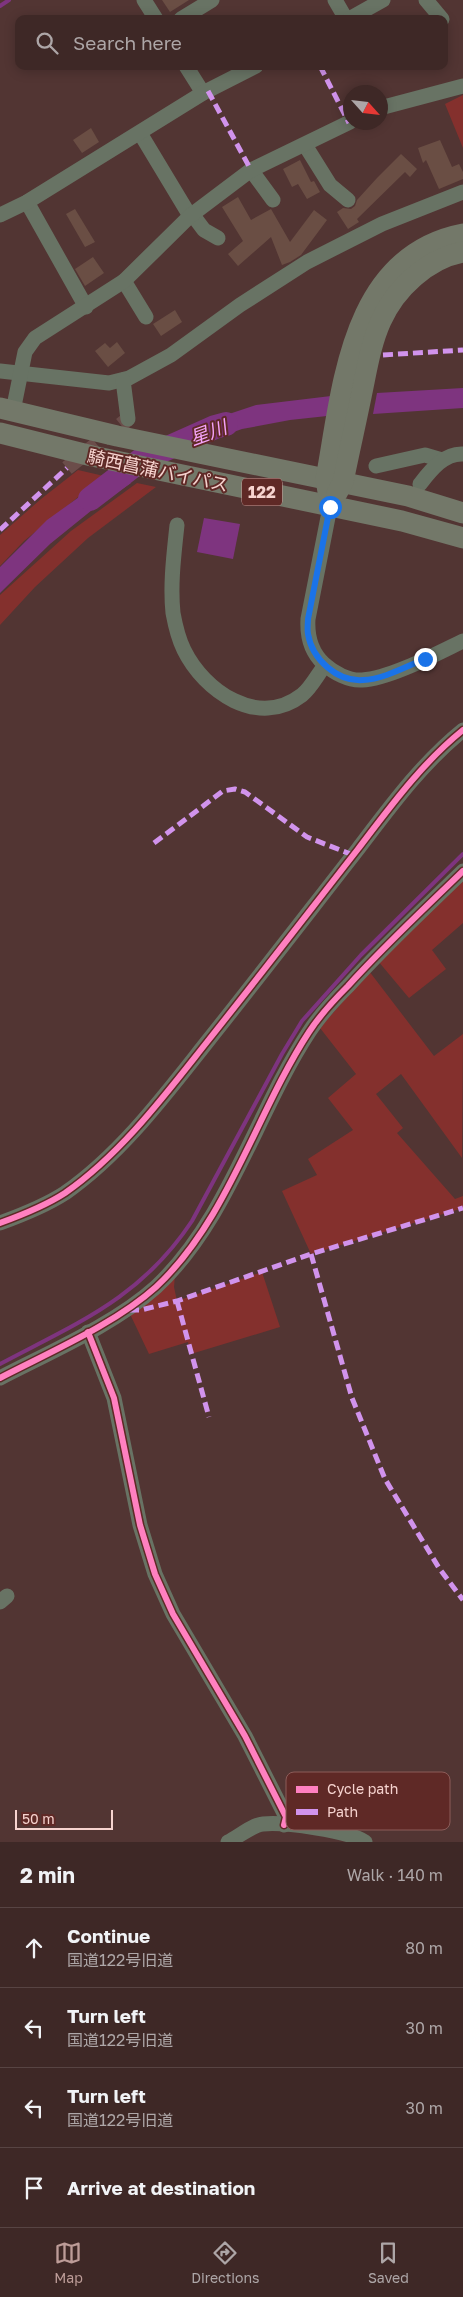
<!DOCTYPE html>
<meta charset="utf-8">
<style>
:root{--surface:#3e2826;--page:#45302e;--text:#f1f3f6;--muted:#ada6a7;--line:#574443;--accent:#bd9c98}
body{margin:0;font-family:"Golos Text","Noto Sans JP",sans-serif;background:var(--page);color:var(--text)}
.compass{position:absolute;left:343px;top:85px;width:45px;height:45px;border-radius:50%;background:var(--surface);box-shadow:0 2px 12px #0003;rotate:117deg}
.scale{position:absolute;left:15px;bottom:12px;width:98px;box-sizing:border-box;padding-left:5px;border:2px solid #f6d3cf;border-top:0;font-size:14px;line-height:18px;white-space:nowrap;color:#f6d3cf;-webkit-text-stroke:4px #5f2926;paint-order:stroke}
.stop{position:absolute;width:15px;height:15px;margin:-11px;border:4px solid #1a73e8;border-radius:50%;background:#fff}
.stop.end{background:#1a73e8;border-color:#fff;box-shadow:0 1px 5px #0008}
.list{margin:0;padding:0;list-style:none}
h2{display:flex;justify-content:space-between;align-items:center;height:65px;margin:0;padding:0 20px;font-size:21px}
h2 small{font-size:16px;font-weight:400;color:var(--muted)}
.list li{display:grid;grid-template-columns:32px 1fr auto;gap:15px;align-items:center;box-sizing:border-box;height:80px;padding:0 20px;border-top:1px solid var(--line)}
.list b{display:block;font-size:19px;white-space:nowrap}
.list p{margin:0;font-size:16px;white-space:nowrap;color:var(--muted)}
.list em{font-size:16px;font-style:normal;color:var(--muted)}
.icon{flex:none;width:28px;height:28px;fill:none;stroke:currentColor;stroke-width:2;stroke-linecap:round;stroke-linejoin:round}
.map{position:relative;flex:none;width:463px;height:1842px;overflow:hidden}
.search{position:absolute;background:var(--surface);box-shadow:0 2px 12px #0003;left:15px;right:15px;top:15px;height:55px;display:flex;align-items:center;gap:12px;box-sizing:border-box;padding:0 18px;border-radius:10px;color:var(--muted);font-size:19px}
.sheet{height:385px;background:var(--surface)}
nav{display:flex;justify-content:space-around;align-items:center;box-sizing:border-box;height:70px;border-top:1px solid var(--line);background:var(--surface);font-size:14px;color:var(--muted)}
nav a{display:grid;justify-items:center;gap:2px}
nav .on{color:var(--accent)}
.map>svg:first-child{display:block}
</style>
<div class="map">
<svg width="463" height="1842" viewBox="0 0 463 1842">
<rect width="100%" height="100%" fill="#523533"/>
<!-- green -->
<g fill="#84302d">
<path d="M463,95V148L445,104Z"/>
<path d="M78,470L104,476L24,541L0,566V535L41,499Z"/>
<path d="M137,483L156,487L88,538L35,587L0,625V595L71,531Z"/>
<path d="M463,878V923L432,950L446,969L409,998L378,961Z"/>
<path d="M369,971L434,1056L463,1034L462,1158L401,1074L376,1094L403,1128L397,1133L455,1199L463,1196V1208L311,1254L282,1191L317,1175L308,1159L353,1130L328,1098L356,1074L320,1028Z"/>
<path d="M262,1272L280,1327L191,1354L188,1342L149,1354L130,1314L175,1275L174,1287L177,1301Z"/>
</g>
<!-- water -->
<g fill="#7e347f">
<path d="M463,388V408L373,414L377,393Z"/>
<path d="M331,396L327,416L290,420L242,429L214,439L178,431L256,405Z"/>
<path d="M107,477L131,483L97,506L50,544L0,593V567L47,520Z"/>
<path d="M204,518L240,524L233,559L197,552Z"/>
</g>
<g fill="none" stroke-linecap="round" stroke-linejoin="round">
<!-- stream -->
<g stroke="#7e347f" stroke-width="4">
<path d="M0,6L9,0"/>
<path d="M0,1364C79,1322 141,1298 192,1221L282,1054L302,1021L361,955L463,854"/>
</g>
<!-- river -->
<path stroke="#7e347f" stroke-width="24" d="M90,499L141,460L215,427L226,424"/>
</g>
<!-- building -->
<g fill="#6a4e44">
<path d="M162,0H189L170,12Z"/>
<path d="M91,128L99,142L82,153L73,140Z"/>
<path d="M440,140L452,167L459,164L463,172V179L439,189L426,160L423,163L418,148Z"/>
<path d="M401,154L417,169L410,177L405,172L357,219L359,222L348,229L337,212L343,208L351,209L355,206L357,200L377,178Z"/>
<path d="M300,160L311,182L314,181L320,192L307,199L298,184L292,187L283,169Z"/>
<path d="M238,197L251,220L271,209L290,242L314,210L327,220L301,255L290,262L282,265L271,237L238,266L228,254L243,241L222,207Z"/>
<path d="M75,209L95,242L85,247L66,214Z"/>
<path d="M93,257L104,273L85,286L75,269Z"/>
<path d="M175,310L182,322L161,336L153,324Z"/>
<path d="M117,342L125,353L108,367L95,351L105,343L110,348Z"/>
</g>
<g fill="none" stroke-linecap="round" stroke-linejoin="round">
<!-- minor-tunnel -->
<path stroke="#6b4d4a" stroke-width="15" stroke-dasharray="15 8" stroke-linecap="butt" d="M67,468L128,419"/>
<!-- minor -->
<g stroke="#687364" stroke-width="15">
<path d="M144,0L156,19"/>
<path d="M335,0L346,19"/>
<path d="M426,0L442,19"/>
<path d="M181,19L212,0"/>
<path d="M349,19L383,0"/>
<path d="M186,66L203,93"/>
<path d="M380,108L463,86"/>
<path d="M140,133L190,216"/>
<path d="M305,145L330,185L348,200"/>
<path d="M251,170L273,200"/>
<path d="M27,202L86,307"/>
<path d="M192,214L204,230L218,238"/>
<path d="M0,215L27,202L203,93L256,66"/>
<path d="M124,281L146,317"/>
<path d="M0,371L109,383L129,378L171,355L240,305L307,262L382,224L463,192"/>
<path d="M123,380L128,419"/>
<path d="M13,411L25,352L35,338L124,281L190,216L251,170L350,122"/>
<path d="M376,466L425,455L442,460"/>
<path d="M420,484C431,470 444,453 463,454"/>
<path d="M330,507L308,619C307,635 311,652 324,664C334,673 349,681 362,680C389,679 438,653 463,641"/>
<path d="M177,525C174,554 170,584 173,613C175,624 179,640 184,650C204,691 258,729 302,695C311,688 318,674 325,665"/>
<path d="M0,1223C22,1215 45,1206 65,1193C121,1154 165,1095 207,1042C258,978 308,913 358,849C390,807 422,763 463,730"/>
<path d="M88,1332L114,1398L140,1525L155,1574L173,1614L245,1736L286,1817L284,1825"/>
<path d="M0,1378C50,1352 115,1324 156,1287C228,1220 256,1113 309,1032C320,1015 334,1000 348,986C384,946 424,909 463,871"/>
<path d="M0,1602L7,1596"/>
<path d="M228,1842C238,1837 252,1825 263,1824C284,1822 347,1830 365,1842"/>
</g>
<!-- highway -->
<g stroke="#737869" stroke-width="21">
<path d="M0,408L117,436L408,496L463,513"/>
<path d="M0,433L92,456L402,521L463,538"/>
<path d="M328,492L326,479C343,387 350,256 463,234"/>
<path d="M337,493L343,482C349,452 356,422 362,392C367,368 371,343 381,321C395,289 428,258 463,252"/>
</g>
<!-- quiet -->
<g stroke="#d193ec" stroke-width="5" stroke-dasharray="10 5" stroke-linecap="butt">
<path d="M320,66L349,123"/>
<path d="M208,91L251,170"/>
<path d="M383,355L463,350"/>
<path d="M0,530L67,468"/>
<path d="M154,843L223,791L235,789L245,792L307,837L353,855"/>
<path d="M311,1254L352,1398L385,1479L439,1568L463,1600"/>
<path d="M177,1301L209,1417"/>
<path d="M129,1310H141L177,1301L311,1254L463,1208"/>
</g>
<defs>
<g id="cycleway">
<path d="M0,1223C22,1215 45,1206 65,1193C121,1154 165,1095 207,1042C258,978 308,913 358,849C390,807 422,763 463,730"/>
<path d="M88,1332L114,1398L140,1525L155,1574L173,1614L245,1736L286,1817L284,1825"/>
<path d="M0,1378C50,1352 115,1324 156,1287C228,1220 256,1113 309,1032C320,1015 334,1000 348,986C384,946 424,909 463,871"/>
</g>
</defs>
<!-- cycleway casing -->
<use href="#cycleway" stroke="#5f2926" stroke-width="9"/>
<!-- cycleway -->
<use href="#cycleway" stroke="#ff80c0" stroke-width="6"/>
</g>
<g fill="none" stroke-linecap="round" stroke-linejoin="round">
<!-- route -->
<path stroke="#1a73e8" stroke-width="6" d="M330,507L308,619C308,623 307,629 308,634C312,659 337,682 363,680C384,679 405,667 425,659"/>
</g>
<g text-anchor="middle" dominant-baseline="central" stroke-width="4" stroke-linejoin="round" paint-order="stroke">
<!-- shield labels -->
<rect fill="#5f2926" stroke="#c9a09c" stroke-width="1" x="242" y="478.5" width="40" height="27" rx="4"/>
<g font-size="16" font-weight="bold" fill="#f6d3cf">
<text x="262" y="492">122</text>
</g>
<!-- street labels -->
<g font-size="18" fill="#f6d3cf" stroke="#5f2926">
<text transform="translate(158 470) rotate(12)">騎西菖蒲バイパス</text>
</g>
<!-- water labels -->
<g font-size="19" font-style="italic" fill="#f4a2f7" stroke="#5f2926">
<text transform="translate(208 432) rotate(-20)">星川</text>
</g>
</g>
<!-- legend -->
<rect x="286" y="1772" width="164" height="58" rx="8" fill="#5f2926" stroke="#8c5c59" stroke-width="1"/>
<rect x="296" y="1786" width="22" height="7" fill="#ff80c0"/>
<rect x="296" y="1809" width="22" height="6" fill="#d193ec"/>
<g font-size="14" fill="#f6d3cf">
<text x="327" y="1794">Cycle path</text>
<text x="327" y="1817">Path</text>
</g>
</svg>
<svg class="compass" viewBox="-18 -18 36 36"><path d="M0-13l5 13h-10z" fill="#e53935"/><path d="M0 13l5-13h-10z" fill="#ada6a7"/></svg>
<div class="scale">50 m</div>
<div class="stop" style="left:330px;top:507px"></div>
<div class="stop end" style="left:425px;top:659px"></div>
<div class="search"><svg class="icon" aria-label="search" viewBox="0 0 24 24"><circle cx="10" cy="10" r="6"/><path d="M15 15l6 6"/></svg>Search here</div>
</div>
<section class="sheet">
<h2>2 min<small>Walk · 140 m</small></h2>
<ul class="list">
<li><svg class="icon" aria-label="ahead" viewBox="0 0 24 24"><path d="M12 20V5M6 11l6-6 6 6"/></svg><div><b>Continue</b><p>国道122号旧道</p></div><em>80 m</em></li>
<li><svg class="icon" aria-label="left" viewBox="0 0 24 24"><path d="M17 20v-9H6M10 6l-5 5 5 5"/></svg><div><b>Turn left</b><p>国道122号旧道</p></div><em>30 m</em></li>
<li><svg class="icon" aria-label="left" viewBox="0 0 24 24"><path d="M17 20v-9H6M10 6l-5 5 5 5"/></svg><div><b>Turn left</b><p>国道122号旧道</p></div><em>30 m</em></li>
<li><svg class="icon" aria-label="arrive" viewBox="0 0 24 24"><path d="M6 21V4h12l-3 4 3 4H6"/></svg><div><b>Arrive at destination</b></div></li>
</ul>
</section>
<nav>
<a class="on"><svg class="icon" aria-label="map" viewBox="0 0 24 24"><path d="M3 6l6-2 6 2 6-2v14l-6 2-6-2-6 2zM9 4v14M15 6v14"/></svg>Map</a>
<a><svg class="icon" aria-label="directions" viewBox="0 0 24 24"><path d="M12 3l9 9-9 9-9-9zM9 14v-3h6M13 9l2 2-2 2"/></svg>Directions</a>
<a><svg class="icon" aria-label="saved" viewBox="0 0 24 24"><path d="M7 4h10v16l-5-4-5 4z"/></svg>Saved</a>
</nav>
